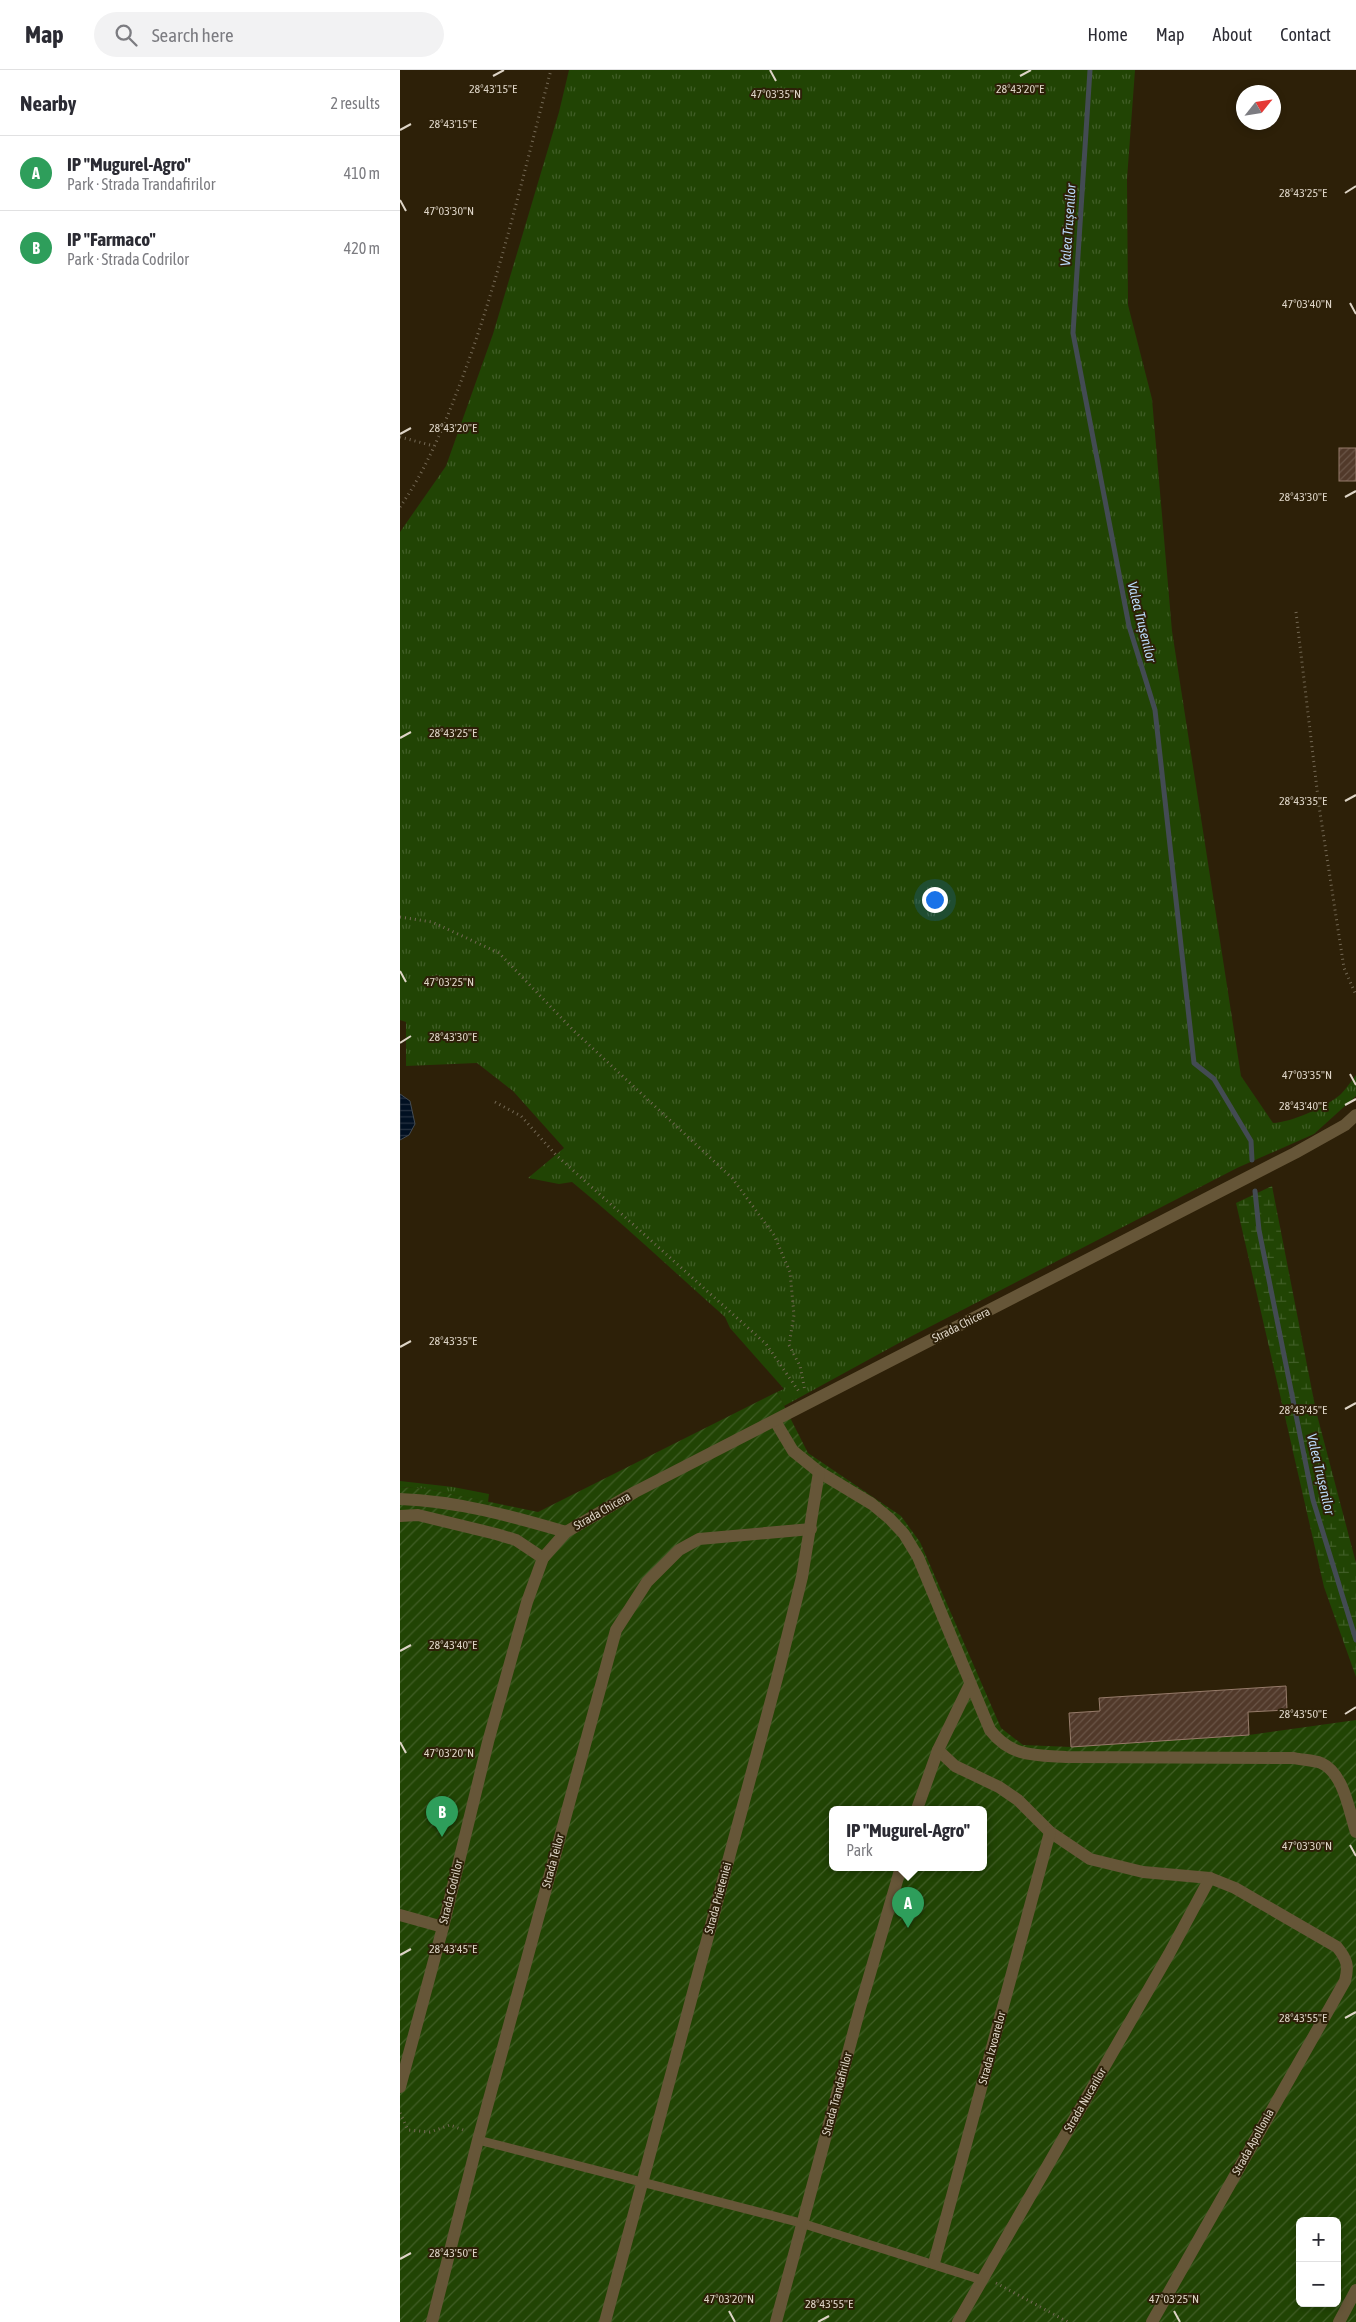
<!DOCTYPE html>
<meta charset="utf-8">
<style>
:root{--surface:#fff;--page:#f2f2f3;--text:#2b2b33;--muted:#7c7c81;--line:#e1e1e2;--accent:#1a73e8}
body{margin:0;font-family:"Asap Condensed",sans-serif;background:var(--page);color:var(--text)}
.controls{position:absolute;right:15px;bottom:15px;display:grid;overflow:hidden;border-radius:8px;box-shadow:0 2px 8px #0003}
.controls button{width:45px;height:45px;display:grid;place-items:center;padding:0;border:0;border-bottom:1px solid var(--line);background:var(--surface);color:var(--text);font:25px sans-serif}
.compass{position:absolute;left:836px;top:15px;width:45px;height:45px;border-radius:50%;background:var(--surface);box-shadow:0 2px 8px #0003;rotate:60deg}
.you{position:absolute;left:534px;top:829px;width:18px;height:18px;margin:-12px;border:4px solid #fff;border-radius:50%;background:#1a73e8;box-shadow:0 0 0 8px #1a73e833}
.badge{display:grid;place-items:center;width:32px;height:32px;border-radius:50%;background:var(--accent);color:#fff;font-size:16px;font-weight:700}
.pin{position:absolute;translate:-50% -41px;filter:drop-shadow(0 1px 2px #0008)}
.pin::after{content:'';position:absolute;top:26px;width:18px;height:15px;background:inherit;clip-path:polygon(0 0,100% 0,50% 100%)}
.popup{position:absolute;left:429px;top:1736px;width:158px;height:65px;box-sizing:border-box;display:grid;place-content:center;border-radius:8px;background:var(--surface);filter:drop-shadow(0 1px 4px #0005);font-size:16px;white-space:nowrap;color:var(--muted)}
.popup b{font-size:19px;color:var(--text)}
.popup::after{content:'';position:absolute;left:50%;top:100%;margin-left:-10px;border:10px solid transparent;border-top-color:var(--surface)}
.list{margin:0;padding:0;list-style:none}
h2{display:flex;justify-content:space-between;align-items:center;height:65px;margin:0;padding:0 20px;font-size:21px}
h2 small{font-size:16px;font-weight:400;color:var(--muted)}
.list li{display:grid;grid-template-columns:32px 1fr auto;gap:15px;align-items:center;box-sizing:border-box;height:75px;padding:0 20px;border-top:1px solid var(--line)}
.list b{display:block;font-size:19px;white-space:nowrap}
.list p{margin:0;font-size:16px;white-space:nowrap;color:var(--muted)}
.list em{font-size:16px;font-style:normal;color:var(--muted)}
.icon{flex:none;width:28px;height:28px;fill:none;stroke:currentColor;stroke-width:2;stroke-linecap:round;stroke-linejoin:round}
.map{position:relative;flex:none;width:956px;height:2252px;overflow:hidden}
header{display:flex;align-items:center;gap:30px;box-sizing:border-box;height:70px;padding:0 25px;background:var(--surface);border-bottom:1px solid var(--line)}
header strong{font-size:24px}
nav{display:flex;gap:28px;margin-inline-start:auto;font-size:18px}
.search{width:350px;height:45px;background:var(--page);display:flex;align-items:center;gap:12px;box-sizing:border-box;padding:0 18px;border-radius:28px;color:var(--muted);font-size:19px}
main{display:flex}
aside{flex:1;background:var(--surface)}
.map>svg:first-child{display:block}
</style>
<header>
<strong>Map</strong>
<div class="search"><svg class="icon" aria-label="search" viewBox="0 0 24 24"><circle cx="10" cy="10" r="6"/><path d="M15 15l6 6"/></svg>Search here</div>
<nav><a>Home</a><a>Map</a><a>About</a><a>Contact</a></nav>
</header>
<main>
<aside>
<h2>Nearby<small>2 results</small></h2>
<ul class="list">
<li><span class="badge" style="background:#2e9e5b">A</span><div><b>IP &quot;Mugurel-Agro&quot;</b><p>Park · Strada Trandafirilor</p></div><em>410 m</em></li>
<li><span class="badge" style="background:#2e9e5b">B</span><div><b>IP &quot;Farmaco&quot;</b><p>Park · Strada Codrilor</p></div><em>420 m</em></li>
</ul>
</aside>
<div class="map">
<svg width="956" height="2252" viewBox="0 0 956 2252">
<defs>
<pattern id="grass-tufts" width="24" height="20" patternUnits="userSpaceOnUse" patternTransform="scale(1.25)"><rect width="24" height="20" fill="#214404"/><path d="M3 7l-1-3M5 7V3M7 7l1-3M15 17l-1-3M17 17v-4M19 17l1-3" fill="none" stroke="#415e27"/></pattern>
<pattern id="wetland-marsh" width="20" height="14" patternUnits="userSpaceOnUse" patternTransform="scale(1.25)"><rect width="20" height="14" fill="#214404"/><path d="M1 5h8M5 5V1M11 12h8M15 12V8" fill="none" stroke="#415e27"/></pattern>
<pattern id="garden-furrows" width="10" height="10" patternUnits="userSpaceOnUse" patternTransform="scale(1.25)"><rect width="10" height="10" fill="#214404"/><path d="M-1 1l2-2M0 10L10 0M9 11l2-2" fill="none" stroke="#415e27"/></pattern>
<pattern id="water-rules" width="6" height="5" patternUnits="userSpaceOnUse" patternTransform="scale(1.25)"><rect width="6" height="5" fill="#011022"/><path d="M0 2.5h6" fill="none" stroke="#263241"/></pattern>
<pattern id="building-hatch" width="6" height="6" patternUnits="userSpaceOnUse" patternTransform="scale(1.25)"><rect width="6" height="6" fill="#51392a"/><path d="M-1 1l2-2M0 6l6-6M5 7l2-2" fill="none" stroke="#6a5547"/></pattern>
</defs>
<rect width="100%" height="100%" fill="#2d2008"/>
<!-- grass -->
<g fill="url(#grass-tufts)">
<path d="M169,0H735L727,109L728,235L752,329L772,561L841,1006L873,1053C892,1052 926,1037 941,1024C947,1018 951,1011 956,1005V1026L914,1064L837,1098L510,1267L384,1336L377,1322L384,1319L330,1258L325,1247C274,1202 225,1155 172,1112L159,1114L128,1108L164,1078L113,1021L77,993L6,996V952L0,950V462L46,396L93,264L159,42Z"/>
<path d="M0,1411L53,1417L89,1424L88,1432L28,1419L0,1417Z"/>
</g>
<!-- wetland -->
<path fill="url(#wetland-marsh)" d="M872,1116L916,1341L956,1493V1607L924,1517L836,1133Z"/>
<!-- garden -->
<path fill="url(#garden-furrows)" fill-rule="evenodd" d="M377,1322L408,1383L501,1446L520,1472L601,1658L623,1675L671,1677L849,1665L956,1650V2252H0V1417L28,1419L138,1442ZM433,1739H583V1797H433ZM900,2151H937V2233H900Z"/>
<!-- water -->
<path fill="url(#water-rules)" stroke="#434b53" d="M0,1024L10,1031L15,1054L9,1065L0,1070Z"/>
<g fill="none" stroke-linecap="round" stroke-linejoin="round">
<!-- stream -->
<g stroke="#434b53" stroke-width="5">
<path d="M690,0L673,263L729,556L755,640L794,993L814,1009L851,1071L852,1090"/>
<path d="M855,1121L859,1160L913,1430L956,1570"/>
</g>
</g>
<!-- building -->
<g fill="url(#building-hatch)" stroke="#967b6a">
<rect x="939" y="378" width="17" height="33"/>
<path d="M886,1616L887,1640L848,1642L849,1665L671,1677L669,1643L700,1641L699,1628Z"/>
</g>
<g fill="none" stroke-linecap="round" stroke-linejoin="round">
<!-- path -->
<g stroke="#736854" stroke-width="3" stroke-dasharray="1 4" stroke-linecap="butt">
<path d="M0,367L34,376"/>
<path d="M0,437C26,400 44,356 60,314C99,212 123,105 151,0"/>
<path d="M896,542L919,736L944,898L956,925"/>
<path d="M0,847L32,852L99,883L173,960L332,1108L374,1165L390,1202L394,1245L389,1275L400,1296L405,1321"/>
<path d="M95,1032L121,1046L156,1085L366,1274L400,1323"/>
<path d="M0,2043L8,2060L30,2062L50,2055L66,2061"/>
<path d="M596,2213L668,2252"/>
</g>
<!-- service -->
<path stroke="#665638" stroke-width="9" d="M78,2070L401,2153L582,2210"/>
<!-- minor -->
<g stroke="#665638" stroke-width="12">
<path d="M375,1351L393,1381L419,1402L472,1434L490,1449L504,1464L518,1487L590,1660C611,1687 634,1685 666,1687L894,1688C902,1690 913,1690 921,1693C944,1703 949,1741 956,1762"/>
<path d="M0,1429C57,1431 111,1446 166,1462"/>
<path d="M0,1446L18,1445L96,1464L116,1470L143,1488"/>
<path d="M538,1680L555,1696L599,1717L618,1730L650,1762L690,1789L743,1802L810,1808L835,1818L937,1877C947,1889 949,1896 945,1911L752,2252"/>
<path d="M517,1739L538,1680L570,1614"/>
<path d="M0,1845L43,1857"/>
<path d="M534,2193L650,1762"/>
<path d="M32,2252L78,2070L216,1560L247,1512L279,1480L299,1469L411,1459"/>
<path d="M205,2252L377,1608L402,1507L419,1402"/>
<path d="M376,2252L460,1938L501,1797"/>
<path d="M558,2252L769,1884L810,1808"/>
<path d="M939,2252L956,2220"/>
</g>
<!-- tertiary -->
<path stroke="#665638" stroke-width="12" d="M0,2017L43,1857L88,1672L127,1532L143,1488L166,1462L235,1422L895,1083L945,1055L956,1045"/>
</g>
<!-- ticks -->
<path fill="none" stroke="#ddd4c6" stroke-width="2" d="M370,0L376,11M93,6L104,0M620,6L631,0M0,60L11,54M945,123L956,116M0,130L6,141M950,233L956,244M0,364L11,358M945,427L956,421M0,668L11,662M945,731L956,725M0,901L6,912M0,973L11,966M950,1004L956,1015M945,1035L956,1029M0,1277L11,1271M945,1339L956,1333M0,1581L11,1575M945,1644L956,1637M0,1672L6,1683M950,1775L956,1786M0,1885L11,1879M945,1948L956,1942M0,2189L11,2183M329,2241L335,2252M774,2241L780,2252M418,2252L429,2246"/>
<g text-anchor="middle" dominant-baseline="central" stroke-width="4" stroke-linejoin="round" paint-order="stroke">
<!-- street labels -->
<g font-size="12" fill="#ddd4c6" stroke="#2d2008">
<text transform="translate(561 1255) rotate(-27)">Strada Chicera</text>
<text transform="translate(202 1441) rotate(-30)">Strada Chicera</text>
<text transform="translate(153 1791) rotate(-75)">Strada Teilor</text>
<text transform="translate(51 1822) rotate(-76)">Strada Codrilor</text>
<text transform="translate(318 1828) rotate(-75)">Strada Prieteniei</text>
<text transform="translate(592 1978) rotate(-75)">Strada Izvoarelor</text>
<text transform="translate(437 2024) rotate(-75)">Strada Trandafirilor</text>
<text transform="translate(685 2030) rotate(-60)">Strada Nucarilor</text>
<text transform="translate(853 2072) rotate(-61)">Strada Apollonia</text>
</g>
<!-- water labels -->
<g font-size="14" font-style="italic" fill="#bbdafb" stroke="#2d2008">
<text transform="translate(668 155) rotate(-86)">Valea Trușenilor</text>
<text transform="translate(742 552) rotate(76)">Valea Trușenilor</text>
<text transform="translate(921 1404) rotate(77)">Valea Trușenilor</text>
</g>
</g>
<g font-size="12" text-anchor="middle" fill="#ddd4c6" stroke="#2d2008" stroke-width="4" stroke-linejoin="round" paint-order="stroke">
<text x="93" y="23">28°43'15"E</text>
<text x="620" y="23">28°43'20"E</text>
<text x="376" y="28">47°03'35"N</text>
<text x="53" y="58">28°43'15"E</text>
<text x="903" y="127">28°43'25"E</text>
<text x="49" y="145">47°03'30"N</text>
<text x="907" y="238">47°03'40"N</text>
<text x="53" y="362">28°43'20"E</text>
<text x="903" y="431">28°43'30"E</text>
<text x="53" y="667">28°43'25"E</text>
<text x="903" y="735">28°43'35"E</text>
<text x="49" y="916">47°03'25"N</text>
<text x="53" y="971">28°43'30"E</text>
<text x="907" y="1009">47°03'35"N</text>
<text x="903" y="1040">28°43'40"E</text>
<text x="53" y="1275">28°43'35"E</text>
<text x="903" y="1344">28°43'45"E</text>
<text x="53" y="1579">28°43'40"E</text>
<text x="903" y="1648">28°43'50"E</text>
<text x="49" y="1687">47°03'20"N</text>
<text x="907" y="1780">47°03'30"N</text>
<text x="53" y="1883">28°43'45"E</text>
<text x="903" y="1952">28°43'55"E</text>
<text x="53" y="2187">28°43'50"E</text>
<text x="329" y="2233">47°03'20"N</text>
<text x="774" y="2233">47°03'25"N</text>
<text x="429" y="2238">28°43'55"E</text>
</g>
</svg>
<div class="controls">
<button>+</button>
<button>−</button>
</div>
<svg class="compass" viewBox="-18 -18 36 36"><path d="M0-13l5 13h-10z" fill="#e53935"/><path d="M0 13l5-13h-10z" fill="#7c7c81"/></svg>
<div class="you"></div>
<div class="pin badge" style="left:508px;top:1858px;background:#2e9e5b">A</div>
<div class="popup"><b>IP &quot;Mugurel-Agro&quot;</b>Park</div>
<div class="pin badge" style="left:42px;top:1767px;background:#2e9e5b">B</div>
</div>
</main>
